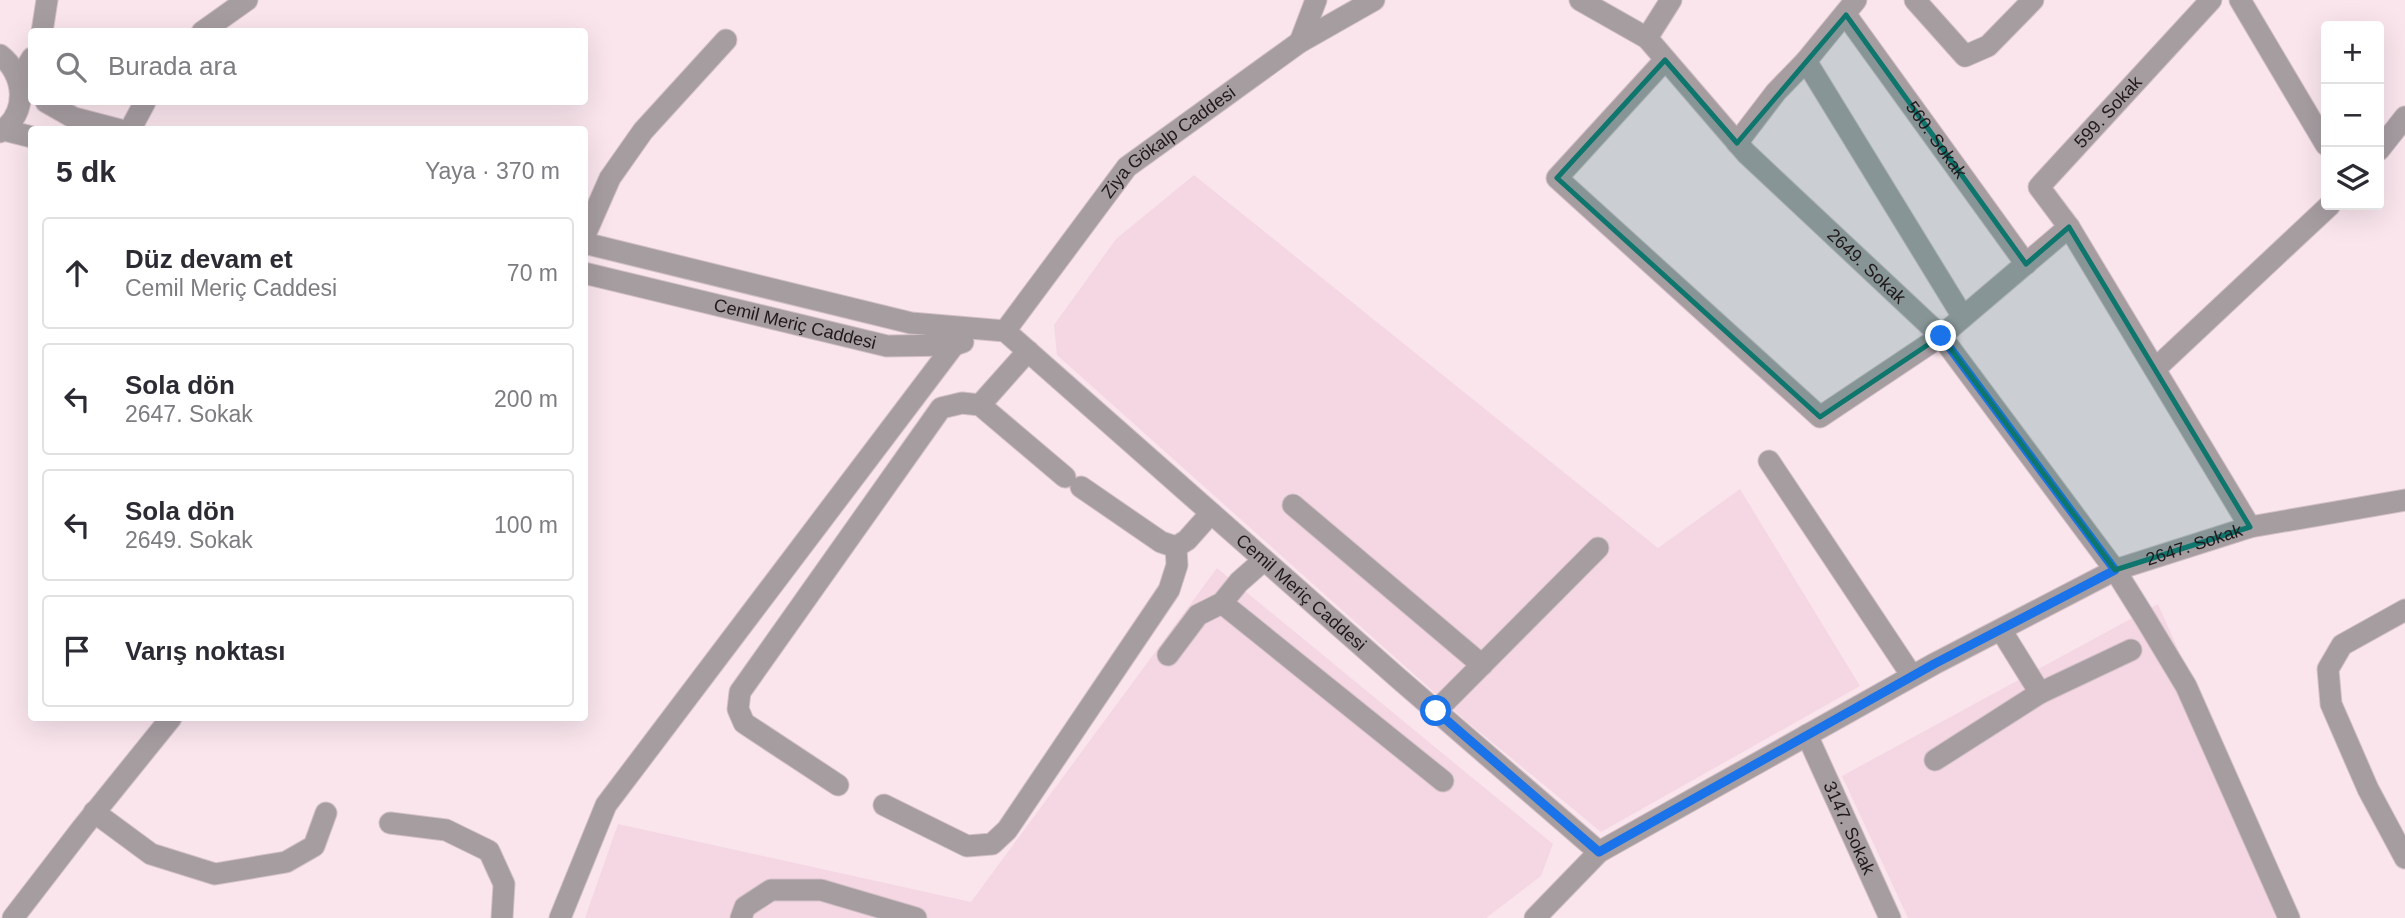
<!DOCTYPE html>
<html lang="tr">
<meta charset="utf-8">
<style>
:root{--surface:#fff;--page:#f7f7f7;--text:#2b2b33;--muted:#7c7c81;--line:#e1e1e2}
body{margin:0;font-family:Helvetica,sans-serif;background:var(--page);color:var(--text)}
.controls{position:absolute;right:21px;top:21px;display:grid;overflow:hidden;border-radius:7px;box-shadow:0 7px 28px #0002}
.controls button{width:63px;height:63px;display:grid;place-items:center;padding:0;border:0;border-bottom:2px solid var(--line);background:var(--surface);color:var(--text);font:35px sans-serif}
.stop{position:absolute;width:21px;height:21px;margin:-16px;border:5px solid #1a73e8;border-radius:50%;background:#fff}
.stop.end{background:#1a73e8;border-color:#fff;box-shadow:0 2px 7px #0008}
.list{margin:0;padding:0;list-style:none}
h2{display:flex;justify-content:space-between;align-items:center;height:91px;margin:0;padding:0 28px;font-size:30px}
h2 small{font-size:23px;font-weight:400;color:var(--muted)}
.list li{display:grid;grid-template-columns:46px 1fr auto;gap:21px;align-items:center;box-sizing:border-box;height:112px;margin:0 14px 14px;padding:0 14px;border:2px solid var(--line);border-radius:7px}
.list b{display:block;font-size:26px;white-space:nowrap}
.list p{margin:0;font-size:23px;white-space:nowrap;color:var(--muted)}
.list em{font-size:23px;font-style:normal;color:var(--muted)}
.icon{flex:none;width:38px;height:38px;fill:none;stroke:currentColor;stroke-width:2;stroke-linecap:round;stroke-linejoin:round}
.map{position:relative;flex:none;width:2405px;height:918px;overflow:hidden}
.search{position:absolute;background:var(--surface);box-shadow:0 7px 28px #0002;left:28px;top:28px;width:560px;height:77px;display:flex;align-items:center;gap:18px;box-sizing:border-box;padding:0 24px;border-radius:7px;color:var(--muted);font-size:26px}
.panel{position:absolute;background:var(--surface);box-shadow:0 7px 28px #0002;left:28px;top:126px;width:560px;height:595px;border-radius:7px}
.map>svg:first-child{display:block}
</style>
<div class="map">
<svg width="2405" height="918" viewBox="0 0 2405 918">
<rect width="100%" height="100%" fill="#fae5ed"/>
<!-- built -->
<g fill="#f4d7e2">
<path d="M1194,175L1658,548L1740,489L1860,686L1601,832L1465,720L1057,355L1054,325L1116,239Z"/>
<path d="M1217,568L1553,844L1541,876L1486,918H585L618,824L971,902Z"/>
<path d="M2158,604L2296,918H1908L1842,776Z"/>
</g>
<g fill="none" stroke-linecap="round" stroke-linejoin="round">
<defs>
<g id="minor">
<path id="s1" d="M1580,0L1647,38L1746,153L1941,336L2115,570L2145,618L2186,686L2289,918"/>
<path d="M1915,0L1965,56L1988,46L2033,0"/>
<path d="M2240,0L2326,145"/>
<path id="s2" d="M1846,15L2026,264"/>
<path d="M42,32L47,0"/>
<path d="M202,32L247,0"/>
<path d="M1647,38L1671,0"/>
<path d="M1300,42L1316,0"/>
<path d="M0,55C25,74 29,113 0,132"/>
<path d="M1665,60L1557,178L1820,417L1941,336L2069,227L2250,527"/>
<path d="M1806,61L1963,317"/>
<path d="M19,79L32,58"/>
<path d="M46,102L74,118L120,130"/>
<path d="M4,130L32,137"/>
<path d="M130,130L145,102"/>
<path d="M1737,143L1776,92L1806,61L1856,0"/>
<path d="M2379,150L2405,117"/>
<path id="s3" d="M2069,227L2039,187L2211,0"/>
<path d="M584,237L610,178L643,131L726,40"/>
<path id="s4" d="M584,243L911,323L1005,331L1398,678L1599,852"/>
<path id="s5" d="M584,273L887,346L954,345L963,342"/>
<path id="s6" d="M1005,331L1127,167L1300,42L1374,0"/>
<path d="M2155,369L2330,205"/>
<path d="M980,405L1028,351"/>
<path d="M1769,461L1912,676"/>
<path d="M1081,487L1161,542L1176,547L1187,540L1211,513"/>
<path d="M1293,505L1482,665"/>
<path d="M1222,603L1443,781"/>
<path d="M2405,610L2342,645L2328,669L2331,704L2368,789L2405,858"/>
<path d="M2001,630L2040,693"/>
<path d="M1168,655L1198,615L1222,603L1239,582L1264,560"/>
<path d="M1436,711L1598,548"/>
<path id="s7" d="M1807,735L1890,918"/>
<path d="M1935,760L2040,693L2131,650"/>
<path d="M838,785L744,723L738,709L740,692L941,408L962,403L980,405L1065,477"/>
<path d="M884,805L967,846L992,844L1007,830L1169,590L1177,565L1176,547"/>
<path d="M94,812L151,854L215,874L286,862L314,846L326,813"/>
<path d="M390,823L446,830L489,851L504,884L502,918"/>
<path d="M13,918L83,827L171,718"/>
<path d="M560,918L606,805L954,345"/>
<path d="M741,918L745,907L771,890H821L916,918"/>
<path id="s8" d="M1535,918L1599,852L1934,664L2115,570L2250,527L2405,500"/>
</g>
</defs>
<!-- minor casing -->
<use href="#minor" stroke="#d3c0c7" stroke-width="23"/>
<!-- minor -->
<use href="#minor" stroke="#a69da1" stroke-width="21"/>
</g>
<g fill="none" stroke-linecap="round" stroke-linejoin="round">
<!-- route -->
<path stroke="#1a73e8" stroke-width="9" d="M1436,711L1599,852L1934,664L2115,570L1941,336"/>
</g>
<!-- marked area -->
<path fill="#0f766e" fill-opacity="0.2" stroke="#0f766e" stroke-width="5" stroke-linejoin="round" d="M1846,15L2026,264L2069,227L2250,527L2115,570L1941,336L1820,417L1557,178L1665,60L1737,143Z"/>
<g text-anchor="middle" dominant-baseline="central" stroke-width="5" stroke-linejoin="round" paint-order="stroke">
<!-- street labels -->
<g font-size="18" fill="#20191b" stroke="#fff6f9">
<text stroke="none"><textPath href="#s3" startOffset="152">599. Sokak</textPath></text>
<text stroke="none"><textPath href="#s2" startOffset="154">560. Sokak</textPath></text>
<text stroke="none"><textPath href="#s6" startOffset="252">Ziya Gökalp Caddesi</textPath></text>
<text stroke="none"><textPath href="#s1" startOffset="394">2649. Sokak</textPath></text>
<text stroke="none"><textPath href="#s5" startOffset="217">Cemil Meriç Caddesi</textPath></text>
<text stroke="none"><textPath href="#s8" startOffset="763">2647. Sokak</textPath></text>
<text stroke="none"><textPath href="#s4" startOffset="826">Cemil Meriç Caddesi</textPath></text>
<text stroke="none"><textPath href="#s7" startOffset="102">3147. Sokak</textPath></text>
</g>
</g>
</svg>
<div class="controls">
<button>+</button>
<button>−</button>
<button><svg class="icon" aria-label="layers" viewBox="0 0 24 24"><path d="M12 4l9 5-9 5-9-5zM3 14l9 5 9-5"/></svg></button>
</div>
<div class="stop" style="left:1436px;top:711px"></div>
<div class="stop end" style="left:1941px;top:336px"></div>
<div class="search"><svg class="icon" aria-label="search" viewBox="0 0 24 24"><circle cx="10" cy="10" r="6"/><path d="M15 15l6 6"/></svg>Burada ara</div>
<section class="panel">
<h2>5 dk<small>Yaya · 370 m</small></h2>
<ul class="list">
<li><svg class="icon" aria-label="ahead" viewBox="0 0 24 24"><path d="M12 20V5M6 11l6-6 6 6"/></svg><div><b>Düz devam et</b><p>Cemil Meriç Caddesi</p></div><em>70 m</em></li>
<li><svg class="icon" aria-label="left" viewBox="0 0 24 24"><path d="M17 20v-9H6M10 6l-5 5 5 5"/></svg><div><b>Sola dön</b><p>2647. Sokak</p></div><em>200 m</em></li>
<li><svg class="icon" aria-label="left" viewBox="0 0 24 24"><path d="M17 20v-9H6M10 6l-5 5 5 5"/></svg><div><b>Sola dön</b><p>2649. Sokak</p></div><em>100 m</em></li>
<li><svg class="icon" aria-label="arrive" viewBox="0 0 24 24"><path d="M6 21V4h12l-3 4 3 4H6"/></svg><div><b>Varış noktası</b></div></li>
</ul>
</section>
</div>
